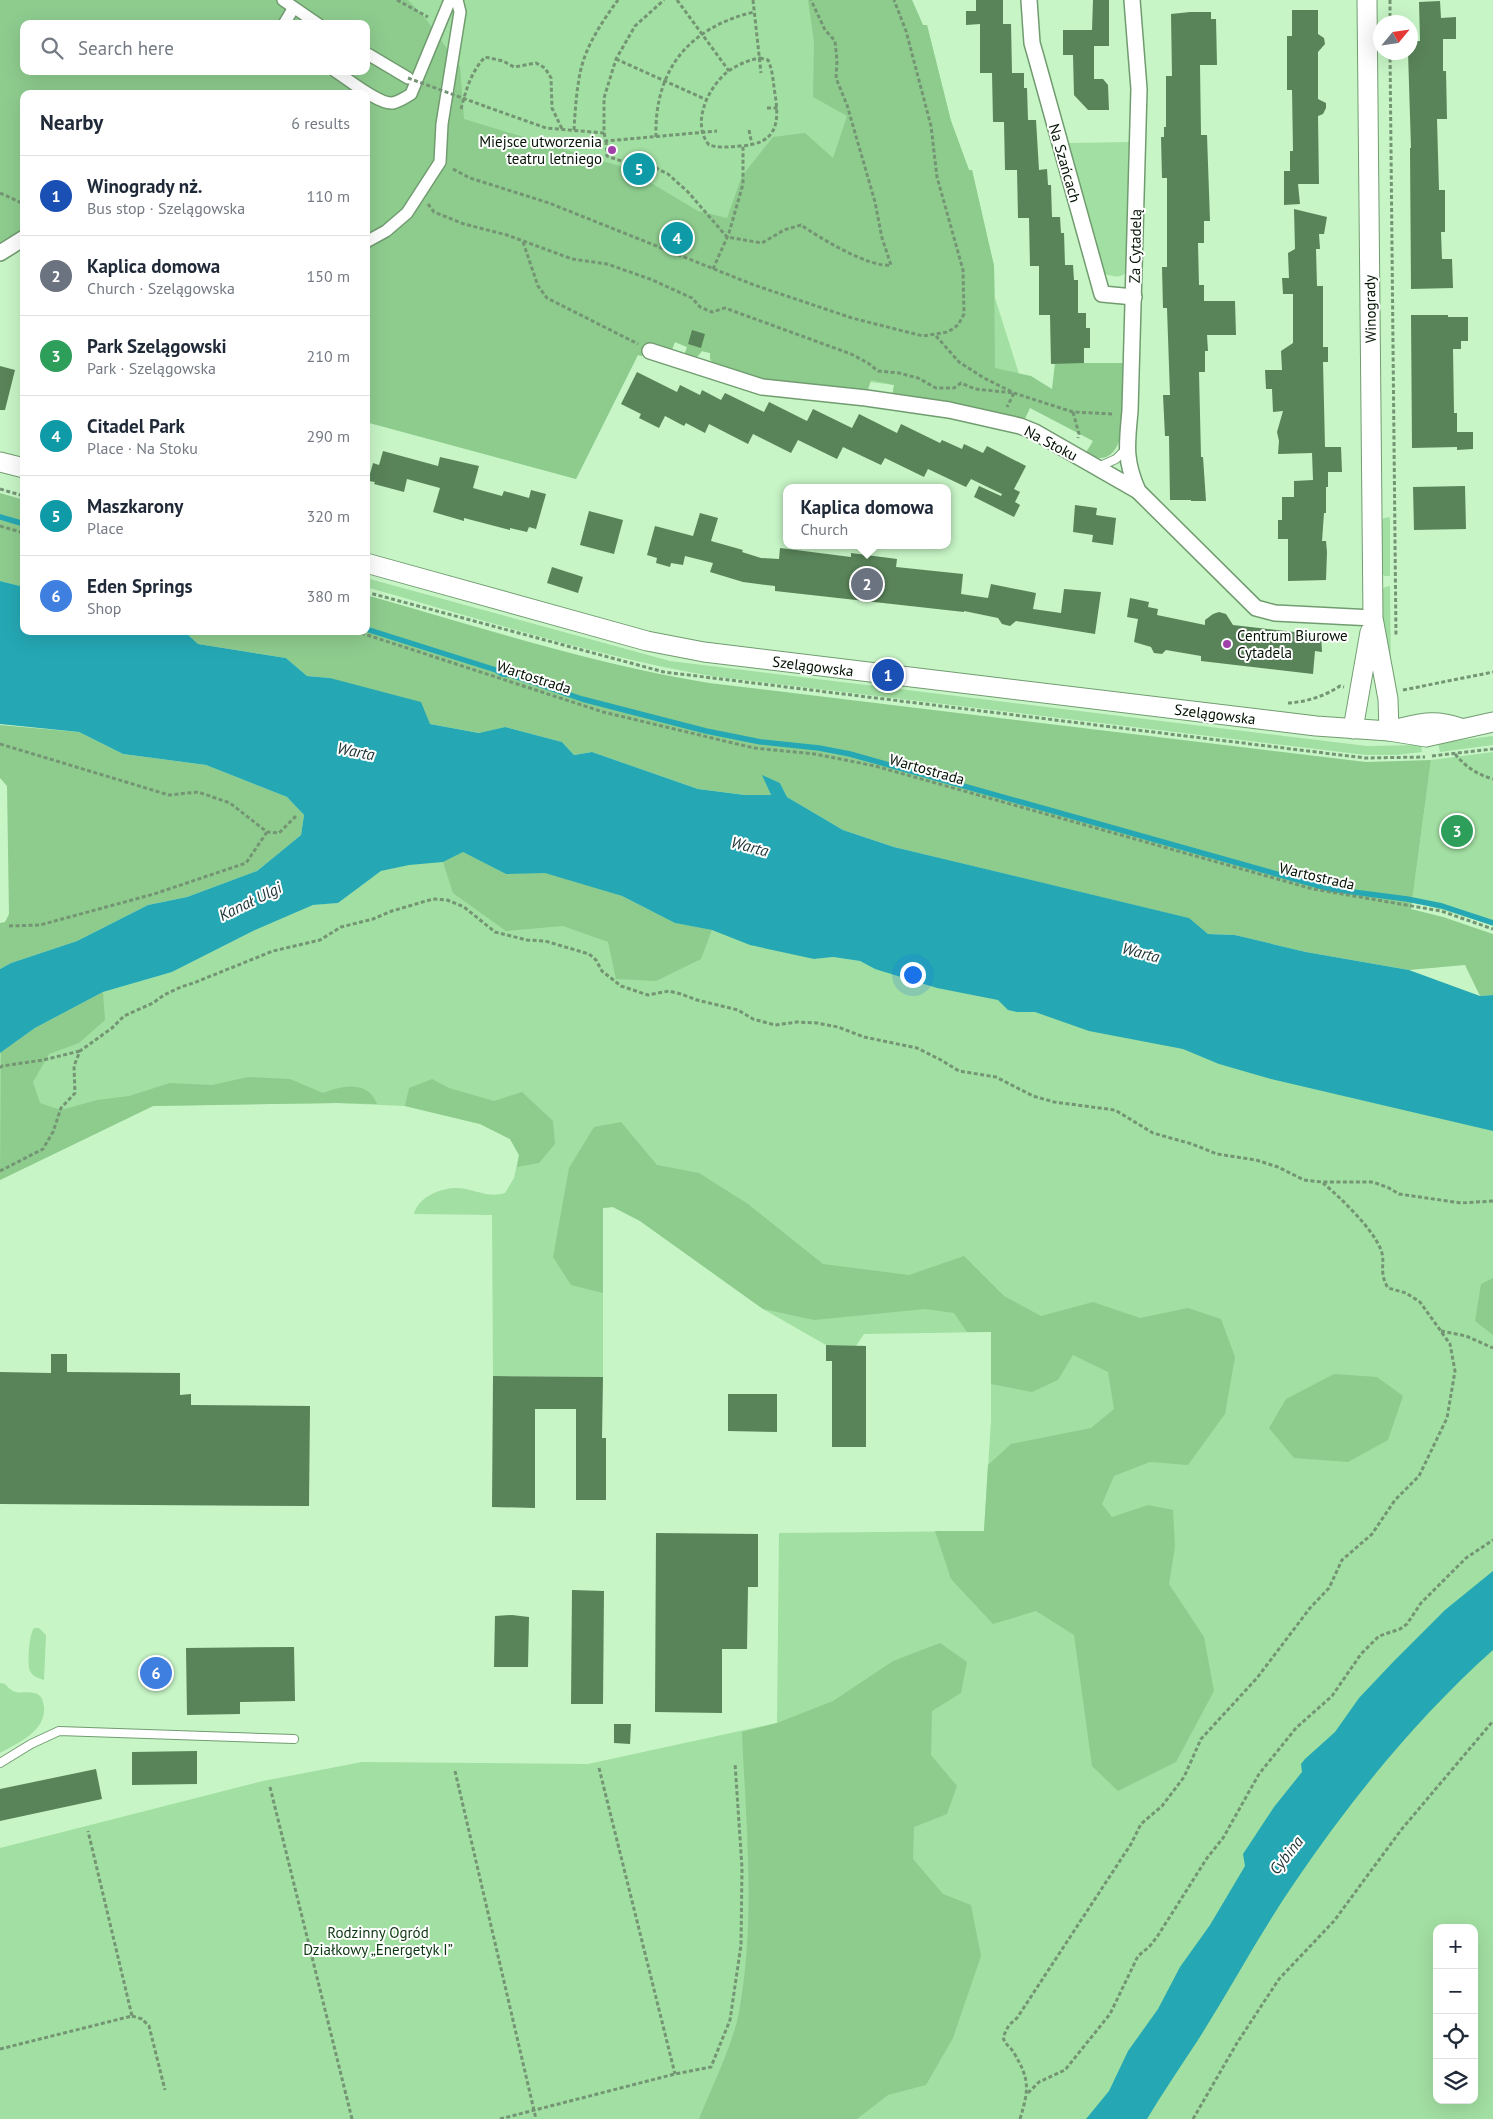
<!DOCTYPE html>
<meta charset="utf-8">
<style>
:root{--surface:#fff;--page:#f2f2f3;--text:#1f2937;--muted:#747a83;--line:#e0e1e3;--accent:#0f766e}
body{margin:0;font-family:"PT Sans",sans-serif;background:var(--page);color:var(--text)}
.controls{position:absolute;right:15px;bottom:15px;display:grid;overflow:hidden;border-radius:10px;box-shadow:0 5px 20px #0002}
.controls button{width:45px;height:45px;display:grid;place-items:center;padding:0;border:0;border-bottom:1px solid var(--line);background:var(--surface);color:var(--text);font:25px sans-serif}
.compass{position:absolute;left:1373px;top:15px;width:45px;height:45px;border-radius:50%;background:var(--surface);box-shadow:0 5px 20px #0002;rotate:61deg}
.you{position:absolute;left:912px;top:974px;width:18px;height:18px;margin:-12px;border:4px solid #fff;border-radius:50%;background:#1a73e8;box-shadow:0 0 0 8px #1a73e833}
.badge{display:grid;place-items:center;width:32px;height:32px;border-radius:50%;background:var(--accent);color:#fff;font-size:16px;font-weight:700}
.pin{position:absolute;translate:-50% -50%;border:2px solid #fff;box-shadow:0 1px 5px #0006}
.popup{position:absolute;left:783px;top:484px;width:168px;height:65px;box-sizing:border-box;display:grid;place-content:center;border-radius:10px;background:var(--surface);filter:drop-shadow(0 1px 4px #0005);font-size:16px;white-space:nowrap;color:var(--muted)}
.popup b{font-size:19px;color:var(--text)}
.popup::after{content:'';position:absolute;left:50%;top:100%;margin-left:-10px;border:10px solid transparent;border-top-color:var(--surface)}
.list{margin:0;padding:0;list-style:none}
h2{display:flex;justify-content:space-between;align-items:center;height:65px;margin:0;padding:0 20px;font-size:21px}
h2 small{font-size:16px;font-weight:400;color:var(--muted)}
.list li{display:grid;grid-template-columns:32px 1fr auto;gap:15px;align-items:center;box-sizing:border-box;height:80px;padding:0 20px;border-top:1px solid var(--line)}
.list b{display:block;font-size:19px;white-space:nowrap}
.list p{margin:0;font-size:16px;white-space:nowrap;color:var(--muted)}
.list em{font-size:16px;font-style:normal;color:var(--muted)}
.icon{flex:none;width:28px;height:28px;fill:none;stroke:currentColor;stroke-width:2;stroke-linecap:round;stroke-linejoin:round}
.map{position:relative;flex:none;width:1493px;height:2119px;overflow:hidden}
.search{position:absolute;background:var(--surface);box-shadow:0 5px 20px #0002;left:20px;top:20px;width:350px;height:55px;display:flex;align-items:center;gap:12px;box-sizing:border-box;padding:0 18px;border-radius:10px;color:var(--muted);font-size:19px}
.panel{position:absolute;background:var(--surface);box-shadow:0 5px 20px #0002;left:20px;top:90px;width:350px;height:545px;border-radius:10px}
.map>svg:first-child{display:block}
</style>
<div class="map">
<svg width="1493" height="2119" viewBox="0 0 1493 2119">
<rect width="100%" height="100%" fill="#c7f5c6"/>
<!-- green -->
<g fill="#a2dfa2" fill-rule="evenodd">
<path d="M0,0H912L923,25H927L951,121L969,170H972L994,266L995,298L1020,377L892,397L894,385L711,362L710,353L702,351L698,357L684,356L687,347L675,342L671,352L647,344L642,356L637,355L576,479L366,422V94H24ZM24,24H366V71H24Z"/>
<path d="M1129,142L1127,272C1120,279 1113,276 1104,274L1068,143Z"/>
<path d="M1390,517V576H1385L1382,574V520L1384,518Z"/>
<path d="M366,578L670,661L1367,746L1421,745L1422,752L1397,755H1366L711,676C594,656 480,619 366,587Z"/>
<path d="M1390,586L1391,684L1383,638L1382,590L1385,587Z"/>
<path d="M1493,736V745L1440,752L1438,743Z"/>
<path d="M1493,752V925L1412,901L1431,760Z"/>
<path d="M463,852L712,930L814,959L833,957L860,961L875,969L888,968L1493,1125V1585L1113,2119H0V1848L263,1781L362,1762L588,1764L777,1723L779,1533L984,1531L991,1421V1332L864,1334L856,1346L826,1345L763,1309L640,1221L613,1207L603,1208V1377L493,1376L492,1215L414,1214C418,1198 438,1189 454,1188C472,1187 487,1199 505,1193L514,1178L519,1155L510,1139L480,1124L405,1106L337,1103L153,1106L0,1180V1053L103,992L172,972L253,931L313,905L338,903L381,871Z"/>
<path d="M1493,1608V2119H1138L1230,1968ZM1437,1928H1474V2100H1437Z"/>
<path d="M34,1628H39L46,1635L44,1680C38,1678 33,1677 30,1671C27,1664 29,1634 34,1628Z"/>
<path d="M0,1683C7,1683 7,1688 13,1691C21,1695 32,1689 40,1696C43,1699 43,1703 44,1707C46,1731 18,1743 0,1753Z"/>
</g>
<!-- forest -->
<g fill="#8ecc8e" fill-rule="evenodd">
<path d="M0,0H408L426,19L460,67L464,119L626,168L698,211L727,218L742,176L773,137L805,133L833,158L847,116L813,97L814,42L808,0H912L923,25H927L951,121L969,170H972L994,266L995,368L1031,376L1052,389L1055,363H1125C1124,390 1133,478 1085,454L1093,441L1030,408L1024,421L892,397L894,385L871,380L867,393L762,381L714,364L710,359V353L702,351L695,358L684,356L687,347L675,342L671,352L647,344L642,356L638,355L576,479L366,422V94H24V232L0,247ZM24,24H366V71H24Z"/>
<path d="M0,493L24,500V587L0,581Z"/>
<path d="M366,595C479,627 593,664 709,683L1366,762L1431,760L1411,909L1443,917L1493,934V995L1480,996L1465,965L1409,970L1306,952L1235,935L1208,934L1188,918L894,847L843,830L787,797L780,783L763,776L771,795H745L698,789L592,752L574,755L562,742L505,727L480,733L430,724L330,678L307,676L286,658L198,644L184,631H366Z"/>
<path d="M0,725L79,732L123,754L206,765L287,797L304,815L301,835L257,871L187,897L148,905L77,941L11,963L0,969V923L5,922L9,914L7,786L0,778Z"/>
<path d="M463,852L506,874L545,872L622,896L675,923L712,930L701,959L656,981L616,979L608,942L563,926L506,931L453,893L443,862Z"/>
<path d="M103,992L105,1020L79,1043L49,1054L33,1082L40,1103L61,1110L97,1100L129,1096L170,1083L212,1085L248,1077L290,1079L323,1093C342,1085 368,1080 377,1104L337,1103L153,1106L0,1180L1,1052L35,1028Z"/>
<path d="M432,1079L449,1088L494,1101L522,1092L553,1121L555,1144L539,1163L517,1167L519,1155L510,1139L480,1124L405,1106L409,1088Z"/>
<path d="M621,1122L657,1165L699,1173L748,1204L823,1264L909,1275L964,1256L1004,1296L1041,1316L1093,1302L1140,1318L1188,1308L1221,1319L1235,1357L1225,1414L1188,1465L1150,1462L1114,1476L1102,1504L1112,1517L1148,1505L1173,1510L1175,1547L1169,1584L1204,1637L1214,1691L1176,1762L1118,1791L1092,1766L1074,1635L1036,1611L993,1624L951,1579L935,1531H984L988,1465L1011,1444L1091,1428L1114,1409L1108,1372L1073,1355L1058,1380L1032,1392L991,1384V1332H967L954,1313L925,1309L814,1320L763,1309L640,1221L613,1207L603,1208V1293L571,1285L553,1257L569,1168L594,1127Z"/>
<path d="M1493,1278V1335L1475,1321L1481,1284Z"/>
<path d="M1334,1374L1377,1377L1403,1396L1388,1440L1348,1462L1294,1458L1269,1428L1286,1399Z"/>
<path d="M940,1643L967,1662L961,1693L932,1711L931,1755L957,1786L947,1814L914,1827L913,1859L943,1894L971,1905L981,1956L953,2038L926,2085L888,2095L857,2119H699C711,2088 733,2045 739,2012C756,1920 746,1825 742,1732L777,1723L833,1701L893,1661Z"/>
</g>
<!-- water -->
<g fill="#25a8b4">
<path d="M0,581L24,587V631H184L198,644L286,658L307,676L330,678L421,702L430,724L479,733L505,727L562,742L574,755L592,752L698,789L745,795H771L762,775L780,783L787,797L843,830L894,847L1189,918L1208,934L1235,935L1306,952L1409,970L1480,996L1493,995V1131L1271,1079L1219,1064L1183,1049L1089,1031L1035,1012H1017L1008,1010L998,1000L937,988L875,969L860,961L833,957L814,959L750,945L712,930L675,923L622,896L545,873L506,874L463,852L443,862L409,865L381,871L338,903L313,905L253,931L172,972L103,992L35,1028L0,1053V969L11,963L77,941L148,905L187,897L257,871L301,835L304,815L287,797L206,765L123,754L79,732L0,724Z"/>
<path d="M1493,1571V1650C1417,1718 1352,1798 1295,1882C1260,1933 1231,1988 1198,2040C1181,2066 1163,2092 1147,2119H1086L1109,2091L1128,2051L1158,2009L1180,1967L1210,1925L1245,1866L1243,1854L1274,1807L1302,1772L1301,1764L1305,1759L1335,1732L1359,1698L1394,1661L1445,1610Z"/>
</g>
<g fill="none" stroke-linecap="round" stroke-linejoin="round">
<!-- stream -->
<g stroke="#25a8b4" stroke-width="5.5">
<path d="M0,517L24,524"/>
<path d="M366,629L496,670L502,674L511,675L582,699L706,731L761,742L819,748L850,754L1330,889L1407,899L1442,906L1493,923"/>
</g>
</g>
<!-- building -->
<g fill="#598359">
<path d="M976,0H1003V24H1011L1012,73H1024V88H1027L1028,120H1036L1039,170L1047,169L1048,185H1051L1052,217H1060L1061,233H1064L1065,265H1073L1074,280H1078V313H1086V328H1090V348H1084V363L1051,364L1050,315H1039V266H1030L1029,218H1018L1017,170H1005L1004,122H993L992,73H980V24L966,25V11H976Z"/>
<path d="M1093,0H1109V46H1094V79H1103L1108,85L1109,110H1088L1074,95L1073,55H1063V30H1092Z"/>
<path d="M1440,1L1441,18L1456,17V39H1443V71H1446L1447,119H1437L1439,190H1445V232H1441L1442,259H1452L1453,288L1411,289L1410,148H1411L1408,52H1410V41H1420L1419,2Z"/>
<path d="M1292,10H1318V34L1324,38L1325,44L1318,52V99L1326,103V108L1323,114L1318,116L1319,184H1298L1300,204L1284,205V171H1290V151H1293L1292,90H1287V36H1292Z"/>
<path d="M1190,12H1211V19H1216L1217,65H1200L1201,135H1207L1210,221H1204V243H1198L1199,285H1204V301H1235L1236,335H1207L1208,351H1205V372H1199L1201,457H1203L1206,501H1191V500H1170L1169,436H1165L1163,395H1170L1167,308H1163L1162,267H1167V178H1162L1161,137H1164V127H1166V76H1172L1171,14Z"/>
<path d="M1294,209L1327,217L1324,234H1319L1320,249H1316L1317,286H1323V347H1328V362H1323L1325,447H1341L1342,472H1328V487H1326V513H1324L1322,541H1326L1327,552L1326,580L1288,581V539H1278V520H1282V497H1294V481L1313,480L1312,453L1278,454L1279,441L1277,432L1283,411L1273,412L1272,389H1266L1265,370H1282L1281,351L1293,343V294H1283L1282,278H1289L1288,253L1295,249Z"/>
<path d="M1411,315H1448V317H1468V341H1461V349H1453L1454,413H1457V432H1473V449L1457,450V447L1412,448Z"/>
<path d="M692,330L705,334L701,348L688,344Z"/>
<path d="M0,366L15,370L5,410H0Z"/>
<path d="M637,372L677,392L680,385L700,395L702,390L721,400L725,393L764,412L769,402L807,421L813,409L852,428L859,414L897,433L901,424L940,443L942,440L962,449L964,444L983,453L987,446L1026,466L1014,489L1020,492L1015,502L1020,505L1014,517L974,497L979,486L1001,496L1002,494L971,479L966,487L928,469L924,477L885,458L881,465L843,447L837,459L798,440L791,453L753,434L748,444L709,424L705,433L686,423L684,426L665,416L659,428L639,418L641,414L621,404Z"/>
<path d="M383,451L438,466L440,457L479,466L473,488L502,496L504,491L529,498L531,490L546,494L536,529L529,527L527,532L510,528V530L464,518V521L433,512L440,488L407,479L404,492L374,484L375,482L368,481L373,463L379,465Z"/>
<path d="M1465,486L1466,529L1414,530L1413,487Z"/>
<path d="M1075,505L1097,508L1096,515L1116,518L1113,545L1092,542L1093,535L1073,532Z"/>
<path d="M589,511L623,520L614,554L580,545Z"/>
<path d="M700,513L718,518L711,541L743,550L742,552L761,558L779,559L780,548L851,557V553L897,559L896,567L963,574L961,594L988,598L991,584L1036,593L1033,609L1061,613L1064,589L1101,592L1095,634L1016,621L1010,626L1002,624L998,618L964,611V612L775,591V586L743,582L710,572L713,563L685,556L683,565L671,563L670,567L656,563L657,558L647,555L655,526L693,536Z"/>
<path d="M552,567L583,577L578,593L547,583Z"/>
<path d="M1130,598L1149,602L1148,607L1158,609L1157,615L1205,625V620L1213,614L1219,612L1226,614L1233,625L1321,635L1322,652L1315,651L1313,674L1201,661V656L1166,650L1162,654L1154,653L1151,647L1134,642L1138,619L1127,617Z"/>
<path d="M826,1345L866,1346V1447H832V1361H826Z"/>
<path d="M51,1354H67V1372L180,1373V1395L191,1394V1405L310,1406L309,1506L0,1504V1372L51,1373Z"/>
<path d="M493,1376L603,1377L602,1438H606V1500H576V1409H535V1508L492,1507Z"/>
<path d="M728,1394H777V1432L728,1431Z"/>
<path d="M656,1533L758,1534V1587H748L747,1649H722V1713L655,1712Z"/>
<path d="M572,1590L604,1591L603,1704H571Z"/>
<path d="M512,1615L529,1617L528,1667H494L495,1616Z"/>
<path d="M294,1647L295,1701L240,1702V1714L187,1715L186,1648Z"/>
<path d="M614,1724H631L630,1744L614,1743Z"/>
<path d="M197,1751V1784L132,1785V1752Z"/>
<path d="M96,1769L102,1799L0,1821V1789Z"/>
</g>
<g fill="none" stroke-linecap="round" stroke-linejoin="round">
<defs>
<g id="service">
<path d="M1098,467L1116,459L1127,448"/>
<path d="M0,1763L31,1744L59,1731L294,1739"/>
</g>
<g id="pedestrian">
<path d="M283,0L318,24"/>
<path d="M284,24L293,9"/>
<path d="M366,53L408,78"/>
<path d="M335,71C348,79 379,105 393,103C400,101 405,98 411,94L450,0"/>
<path d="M366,242L386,231L407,213L440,162L442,124L460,12L457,0"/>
</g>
<g id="minor">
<path d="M1029,0L1032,43L1036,57L1102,294L1134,297"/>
<path d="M1132,0L1139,89L1130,411C1127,444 1124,459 1138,491"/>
<path d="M0,253L24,238"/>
<path d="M650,351L762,387L866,398L949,410L1020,426L1035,432L1138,491L1256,608L1275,613L1373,618"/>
</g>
<g id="tertiary">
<path d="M1367,0L1373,618L1388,699L1389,731"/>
<path d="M0,462L24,468"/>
<path d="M366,563L647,641L704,652L1316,726L1389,731L1426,737L1493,722"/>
<path d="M1353,729L1370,632"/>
<path d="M1397,729C1422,723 1435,719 1460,728"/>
</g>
</defs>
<!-- service casing -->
<use href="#service" stroke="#719c70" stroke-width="10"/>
<!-- pedestrian casing -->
<use href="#pedestrian" stroke="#719c70" stroke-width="14"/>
<!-- minor casing -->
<use href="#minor" stroke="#719c70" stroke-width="18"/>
<!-- tertiary casing -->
<use href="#tertiary" stroke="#719c70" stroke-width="21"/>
<!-- path -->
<g stroke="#749574" stroke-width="3" stroke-dasharray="4 2.5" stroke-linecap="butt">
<path d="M397,0L428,17"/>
<path d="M677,0L729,71"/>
<path d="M753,0L761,73"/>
<path d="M1390,0V22"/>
<path d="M1390,52L1396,637"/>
<path d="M760,58L768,60C773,71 773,82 775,94C780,125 776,144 740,146C730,147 719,148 709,145C691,123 708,88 727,72C737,65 748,60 760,58Z"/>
<path d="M616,59L707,100"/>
<path d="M487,107L546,128L604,133V98L616,59L635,26L664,0"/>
<path d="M767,108H778"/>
<path d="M461,109C466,90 471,72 485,57L503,61L514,67L536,63L545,68L551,78L552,108L562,129"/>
<path d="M574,130C575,113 576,96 579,79C583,50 601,23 618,0"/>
<path d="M749,130L752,145"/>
<path d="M604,133L606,141L717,131"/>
<path d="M656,137C654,69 690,27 754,12"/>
<path d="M606,141L607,156L630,164L654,167L668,174L688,192L727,237L762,243L784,230L801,225C820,238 869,268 891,265L882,238L875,202L847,105L836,78L837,61L835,41L825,30L811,0"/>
<path d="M453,169L470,178L549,203L754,285L852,318L923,336L948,332L958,325L964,314L963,270L937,177L931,126L906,31L894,0"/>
<path d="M0,193L24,204"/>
<path d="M428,204L434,212L464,224L507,235L572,259L607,264L650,279L692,298L700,307L712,312L725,308L851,354L868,363L878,371L899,373L918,378L936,388H954L961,383L975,389L1014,393L1007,407"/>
<path d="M523,242L538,286L547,298L638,344"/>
<path d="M713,269L729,233L743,184V146"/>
<path d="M936,336L959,362L984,378L1014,393L1073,412L1114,414"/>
<path d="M1073,412L1079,434L1078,438"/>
<path d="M0,489L24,496"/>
<path d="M0,526L24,533"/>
<path d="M366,592L664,672L1365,758L1425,757"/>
<path d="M355,631L603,712L754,748L815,754L875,766L1313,889L1441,911L1493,929"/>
<path d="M1403,690L1493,672"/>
<path d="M1288,703C1306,702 1325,696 1340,686L1344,687"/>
<path d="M0,744L169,795L198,792L230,803L267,832L279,833L296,816"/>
<path d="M1455,754C1466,767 1476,774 1493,779"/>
<path d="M1432,756L1493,749"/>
<path d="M9,926L40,925L154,894L246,863L267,832"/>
<path d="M0,1068L2,1066L43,1060L80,1051"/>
<path d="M0,1171L43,1149L53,1132L61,1108L75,1093L74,1066L80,1051L112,1028L124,1016L153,1003L164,995L181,987L196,982L273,951L320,940L341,927L373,919L392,911L433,899L447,900L464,907L495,932L527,940L545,941L589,954L596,960L602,971L621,986L648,995L669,991L681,994L697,1000L738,1010L753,1019L775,1025L797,1022L817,1023L838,1027L864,1037L917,1048L941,1060L959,1071L996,1077L1033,1096L1054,1102L1115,1110L1153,1133L1192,1144L1217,1154L1256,1160L1278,1167L1304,1180L1322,1182H1373L1389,1188L1399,1194L1461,1203L1493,1201"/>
<path d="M1441,1331L1466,1336L1493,1348"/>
<path d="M599,1768L675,2074"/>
<path d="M455,1771L536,2119"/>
<path d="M270,1787L352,2119"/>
<path d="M132,2016L142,2019L149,2026L165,2090"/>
<path d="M0,2049L132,2016L88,1831"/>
<path d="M1028,2093L1039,2082L1065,2070L1110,2014L1138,1956L1149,1947L1157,1937L1207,1858L1223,1838L1259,1774L1296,1728L1332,1696L1361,1654L1379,1636L1400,1629L1407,1624L1421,1603L1466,1558L1493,1540"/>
<path d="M500,2119L675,2074L711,2067L730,2020L741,1945L742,1868L735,1763"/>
<path d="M1020,2119C1029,2089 1030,2080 1014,2053C1010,2046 1005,2045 1003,2037L1009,2025L1017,2018L1131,1844L1141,1824L1162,1806L1184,1777L1201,1739L1257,1678L1310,1608L1329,1588L1342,1560L1372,1534L1395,1500L1419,1476L1447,1418L1455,1371L1450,1344L1420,1302L1406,1293L1388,1288C1378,1271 1386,1263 1381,1250C1373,1229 1341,1198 1323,1183"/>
<path d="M1193,2119L1237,2043L1279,1979L1334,1921L1401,1830L1493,1721"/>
</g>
<!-- service -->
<use href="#service" stroke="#fff" stroke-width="8"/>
<!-- pedestrian -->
<use href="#pedestrian" stroke="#fff" stroke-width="11"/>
<!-- minor -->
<use href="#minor" stroke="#fff" stroke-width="15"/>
<!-- tertiary -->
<use href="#tertiary" stroke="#fff" stroke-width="19"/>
<!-- path-bridge -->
<path stroke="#749574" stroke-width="3" stroke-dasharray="4 2.5" stroke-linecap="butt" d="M408,78L487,107"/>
</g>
<!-- markers -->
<g fill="#a040a9" stroke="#fff" stroke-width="2">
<circle cx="612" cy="150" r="5"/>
<circle cx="1227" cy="644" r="5"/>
</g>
<g text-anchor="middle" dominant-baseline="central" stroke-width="4" stroke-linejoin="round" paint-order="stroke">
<!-- poi labels -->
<g font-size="15" fill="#031203" stroke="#fff" text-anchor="end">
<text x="602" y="141">Miejsce utworzenia<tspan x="602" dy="17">teatru letniego</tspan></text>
<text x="1237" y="635" text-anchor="start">Centrum Biurowe<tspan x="1237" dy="17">Cytadela</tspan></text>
</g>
<!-- street labels -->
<g font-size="15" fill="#031203" stroke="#fff">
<text transform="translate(1065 163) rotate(74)">Na Szańcach</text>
<text transform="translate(1135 246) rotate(-89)">Za Cytadelą</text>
<text transform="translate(1370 309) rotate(-91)">Winogrady</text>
<text transform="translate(1051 443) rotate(28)">Na Stoku</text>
<text transform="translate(813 666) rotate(7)">Szelągowska</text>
<text transform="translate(534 677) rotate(18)">Wartostrada</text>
<text transform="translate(1215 714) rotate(7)">Szelągowska</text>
<text transform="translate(927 769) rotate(16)">Wartostrada</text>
<text transform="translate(1317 876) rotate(13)">Wartostrada</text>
</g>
<!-- park labels -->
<g font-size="15" fill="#0b370f" stroke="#fff">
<text x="378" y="1932">Rodzinny Ogród<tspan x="378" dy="17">Działkowy „Energetyk I”</tspan></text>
</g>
<!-- water labels -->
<g font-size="16" font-style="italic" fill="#1d3335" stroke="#fff">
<text transform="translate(356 751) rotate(11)">Warta</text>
<text transform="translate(750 846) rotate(15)">Warta</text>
<text transform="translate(250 901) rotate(-26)">Kanał Ulgi</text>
<text transform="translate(1141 952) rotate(15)">Warta</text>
<text transform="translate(1286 1855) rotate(-52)">Cybina</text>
</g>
</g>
</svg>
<div class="controls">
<button>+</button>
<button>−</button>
<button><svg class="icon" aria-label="locate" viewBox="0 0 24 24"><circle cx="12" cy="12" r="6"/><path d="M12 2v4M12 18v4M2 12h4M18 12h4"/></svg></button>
<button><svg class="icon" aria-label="layers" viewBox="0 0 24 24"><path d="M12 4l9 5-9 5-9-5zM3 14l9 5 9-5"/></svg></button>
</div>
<svg class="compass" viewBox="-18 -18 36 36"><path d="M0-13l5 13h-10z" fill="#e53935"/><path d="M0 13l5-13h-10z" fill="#747a83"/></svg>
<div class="you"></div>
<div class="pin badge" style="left:888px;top:675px;background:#1a4fb4">1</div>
<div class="pin badge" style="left:867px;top:584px;background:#6b7280">2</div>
<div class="popup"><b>Kaplica domowa</b>Church</div>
<div class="pin badge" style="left:1457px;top:831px;background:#2e9e5b">3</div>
<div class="pin badge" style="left:677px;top:238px;background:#0f9aa8">4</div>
<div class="pin badge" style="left:639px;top:169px;background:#0f9aa8">5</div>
<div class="pin badge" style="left:156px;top:1673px;background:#3f7fe0">6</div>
<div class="search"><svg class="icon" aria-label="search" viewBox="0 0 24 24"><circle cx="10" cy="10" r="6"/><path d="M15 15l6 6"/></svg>Search here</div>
<section class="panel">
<h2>Nearby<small>6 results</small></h2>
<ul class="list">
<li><span class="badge" style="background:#1a4fb4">1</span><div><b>Winogrady nż.</b><p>Bus stop · Szelągowska</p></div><em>110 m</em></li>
<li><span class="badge" style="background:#6b7280">2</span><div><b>Kaplica domowa</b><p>Church · Szelągowska</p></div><em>150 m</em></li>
<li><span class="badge" style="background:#2e9e5b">3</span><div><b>Park Szelągowski</b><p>Park · Szelągowska</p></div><em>210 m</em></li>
<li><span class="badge" style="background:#0f9aa8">4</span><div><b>Citadel Park</b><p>Place · Na Stoku</p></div><em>290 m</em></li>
<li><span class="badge" style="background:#0f9aa8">5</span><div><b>Maszkarony</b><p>Place</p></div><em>320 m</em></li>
<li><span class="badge" style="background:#3f7fe0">6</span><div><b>Eden Springs</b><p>Shop</p></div><em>380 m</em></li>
</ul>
</section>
</div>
